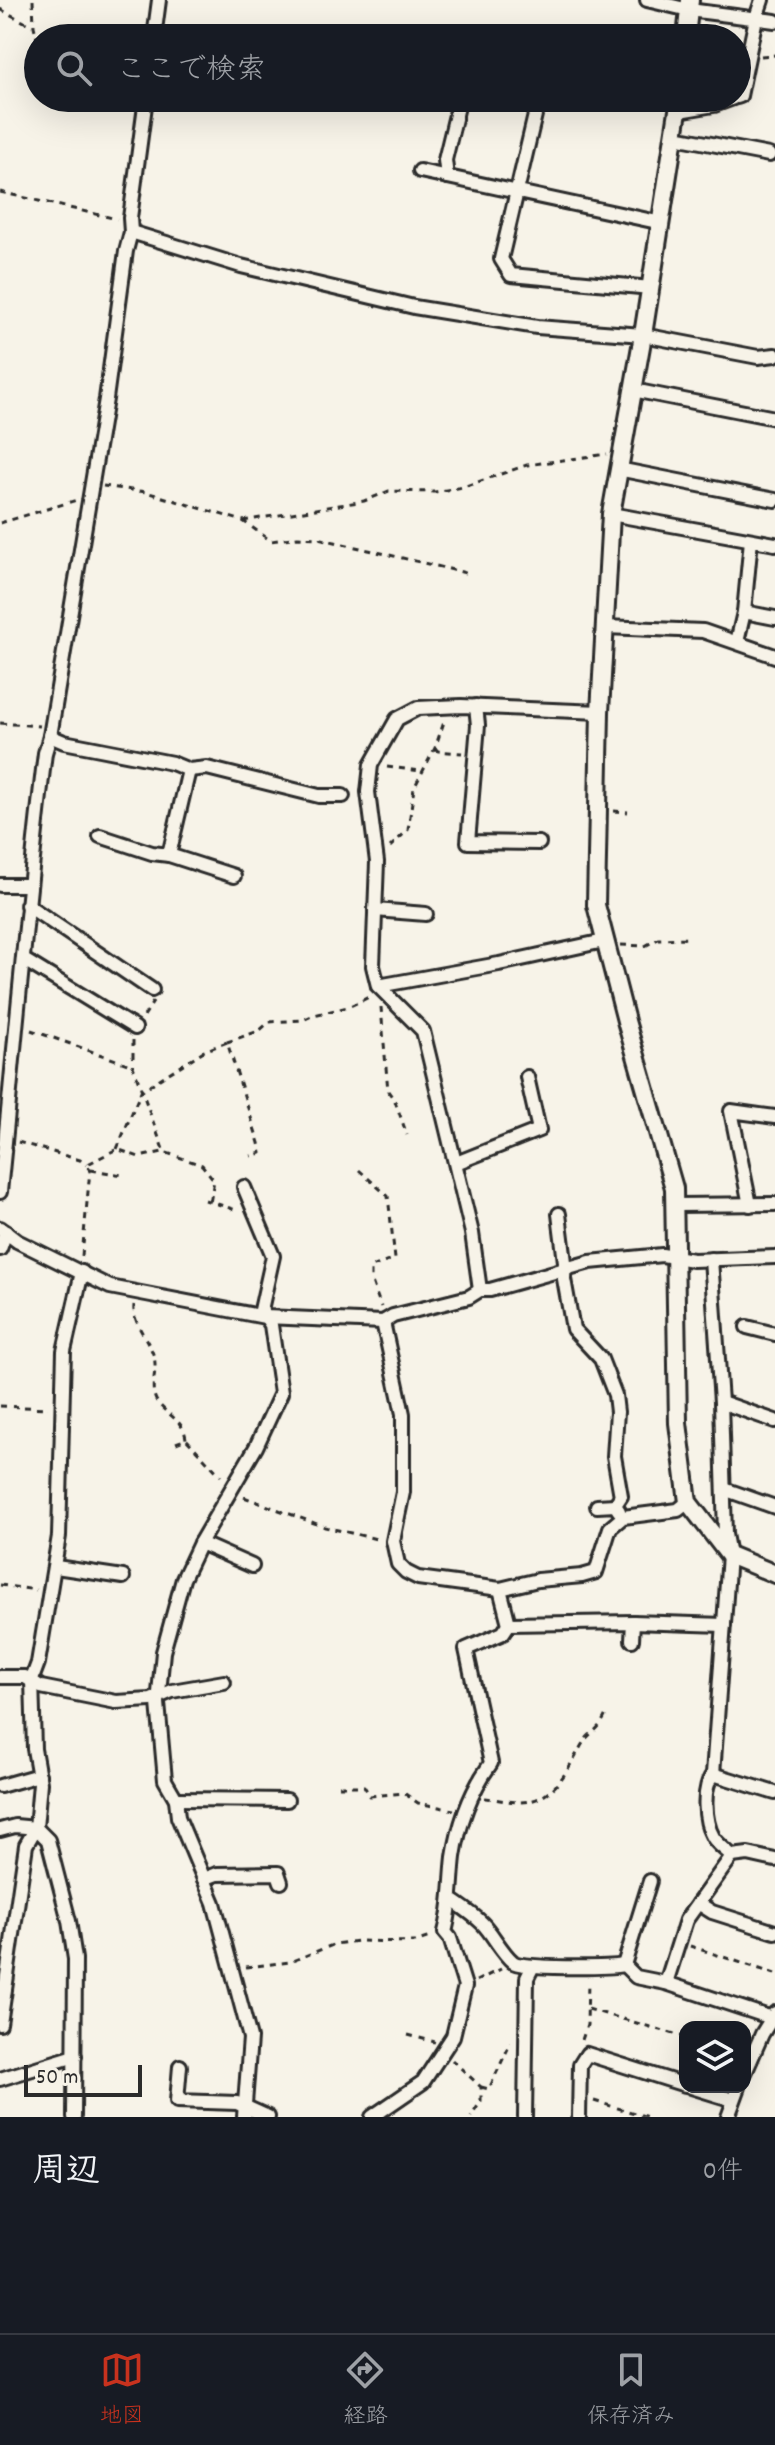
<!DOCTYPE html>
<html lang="ja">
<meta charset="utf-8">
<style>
:root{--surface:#171b24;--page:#242831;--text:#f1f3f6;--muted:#9ea1a6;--line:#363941;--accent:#c8321e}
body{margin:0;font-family:Dekko,"Klee One",sans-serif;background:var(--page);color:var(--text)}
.controls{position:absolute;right:24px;bottom:24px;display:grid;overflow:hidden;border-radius:16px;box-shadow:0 8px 32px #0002}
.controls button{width:72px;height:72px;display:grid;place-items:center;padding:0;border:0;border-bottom:2px solid var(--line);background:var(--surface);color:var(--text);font:40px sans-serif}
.scale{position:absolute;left:24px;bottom:20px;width:118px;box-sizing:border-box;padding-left:8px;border:4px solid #2b2b2b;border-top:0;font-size:22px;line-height:28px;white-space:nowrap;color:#2b2b2b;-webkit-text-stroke:6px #f7f3e8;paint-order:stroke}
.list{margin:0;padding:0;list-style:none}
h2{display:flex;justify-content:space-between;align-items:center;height:104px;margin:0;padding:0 32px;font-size:34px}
h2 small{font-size:26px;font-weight:400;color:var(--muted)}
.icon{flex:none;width:44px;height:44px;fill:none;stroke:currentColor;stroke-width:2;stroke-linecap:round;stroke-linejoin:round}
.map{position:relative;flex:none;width:775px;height:2117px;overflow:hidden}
.search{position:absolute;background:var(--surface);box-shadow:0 8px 32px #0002;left:24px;right:24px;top:24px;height:88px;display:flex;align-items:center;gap:20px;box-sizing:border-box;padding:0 28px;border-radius:44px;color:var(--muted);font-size:30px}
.sheet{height:216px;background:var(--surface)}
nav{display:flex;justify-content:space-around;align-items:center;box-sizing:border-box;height:112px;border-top:2px solid var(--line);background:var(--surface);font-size:22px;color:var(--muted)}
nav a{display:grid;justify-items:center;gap:4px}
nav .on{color:var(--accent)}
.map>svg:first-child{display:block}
</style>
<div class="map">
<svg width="775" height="2117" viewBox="0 0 775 2117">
<rect width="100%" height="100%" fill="#f7f3e8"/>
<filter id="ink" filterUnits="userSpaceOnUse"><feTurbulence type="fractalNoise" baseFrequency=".0125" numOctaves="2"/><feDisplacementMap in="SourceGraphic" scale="16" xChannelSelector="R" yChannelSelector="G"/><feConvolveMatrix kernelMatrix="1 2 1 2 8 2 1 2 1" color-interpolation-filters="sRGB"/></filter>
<g filter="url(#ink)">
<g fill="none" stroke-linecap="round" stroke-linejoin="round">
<defs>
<g id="minor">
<path d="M647,0L689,10L775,21"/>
<path d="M154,38L159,0"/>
<path d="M737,97L740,96L756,18L762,0"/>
<path d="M539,98L501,259L511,275L651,288"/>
<path d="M679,111L714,105L733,98"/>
<path d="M675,137L769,155"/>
<path d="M420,171L662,223"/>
<path d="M447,177L445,160L460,98"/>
<path d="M131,232L241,266L414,307L537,327L643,335L758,357L775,355"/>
<path d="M633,390L775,418"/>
<path d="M618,469L775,500"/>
<path d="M611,514L775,544"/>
<path d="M744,612L775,618"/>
<path d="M605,627L703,631L775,656"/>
<path d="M737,642L744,612L751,540"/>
<path d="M476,706L478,725L468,842L539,843"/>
<path d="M50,736L64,742L172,763L189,770L207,768L319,796H343"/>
<path d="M189,770L169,855L234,876"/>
<path d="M100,836L152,853L169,855"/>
<path d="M0,885H29"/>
<path d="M27,905L152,990"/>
<path d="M375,910L426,914"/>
<path d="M24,960L135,1028"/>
<path d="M378,986L499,964L604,941"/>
<path d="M456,1163L539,1130L527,1077"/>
<path d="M244,1187L273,1256L261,1310L271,1325L281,1393L256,1447L200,1543L183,1579L163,1652L158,1703L165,1780L176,1799L178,1817L214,1903L250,2038L244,2117"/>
<path d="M0,1192C15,1046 27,899 45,753L50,736L106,399L126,251L131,232L130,218L146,98"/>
<path d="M676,1205L775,1204"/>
<path d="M750,1205L731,1111L775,1117"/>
<path d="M559,1214L565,1262L564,1279L573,1329L601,1359L615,1395L617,1412L614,1456L621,1496L615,1505"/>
<path d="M0,1228L17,1241L110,1287L265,1317L383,1322L393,1316L469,1297L480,1290H490L590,1262L662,1255L693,1260L775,1257"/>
<path d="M0,1249L6,1232"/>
<path d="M711,1259L721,1402"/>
<path d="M480,1290L472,1233L423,1031L378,986L373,966L377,862L368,792L371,765L397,719L418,708L461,706L600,712"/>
<path d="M383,1322L403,1414V1492L393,1541L398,1564L406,1572L418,1578L500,1589L538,1580L582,1576L596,1572L610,1528L623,1517L678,1510L688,1502"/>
<path d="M747,1327L775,1334"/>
<path d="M775,1421L721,1402L725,1534L729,1555L713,1774C702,1788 704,1821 713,1837C717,1844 726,1850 732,1856L748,1854L775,1860"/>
<path d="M724,1489L775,1507"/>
<path d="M597,1506L615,1505L619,1511"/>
<path d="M200,1543L252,1566"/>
<path d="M56,1567L123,1577"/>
<path d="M509,1624L633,1622L724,1625"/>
<path d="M632,1640L633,1622"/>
<path d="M0,1677H25L41,1687L116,1702L151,1700L172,1691L224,1682"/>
<path d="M713,1774L775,1793"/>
<path d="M0,1786L39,1775"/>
<path d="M176,1799L287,1800"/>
<path d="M0,1830L15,1826L36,1828L48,1840L69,1921L75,1959L74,2117"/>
<path d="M204,1879L217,1874L278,1873L281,1882"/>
<path d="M452,1900C462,1907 473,1914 482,1923C493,1934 501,1952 513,1962C522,1969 608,1968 624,1965L636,1977L666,1983L775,2019"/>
<path d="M698,1903L712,1912L775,1932"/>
<path d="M624,1965L650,1881"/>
<path d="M666,1983L686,1920L732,1856"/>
<path d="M0,2024L26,1845L36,1828L40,1783L34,1749L32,1679L38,1663L59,1536L64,1351L82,1272"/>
<path d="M180,2066L177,2101L237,2103L268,2117"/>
<path d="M745,2073L762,2034L775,2013"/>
<path d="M0,2079L75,2056"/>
<path d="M691,2087L733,2100"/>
<path d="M372,2117L423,2082L453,2036L465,1986L450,1938L445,1932C452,1907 451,1883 454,1857C459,1823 471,1791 491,1763L466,1649L503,1633L509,1624L500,1589"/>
<path d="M525,2117L527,1978L532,1968"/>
<path d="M579,2117L580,2065L587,2054L685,2085"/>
<path d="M728,2117L739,2087"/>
</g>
<g id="tertiary">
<path d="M686,38L690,0"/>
<path d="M680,98L643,335L611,514L600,712L596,905L626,1021L674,1188L678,1423L688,1502L729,1555L775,1574"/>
</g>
</defs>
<!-- minor casing -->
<use href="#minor" stroke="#2b2b2b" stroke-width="18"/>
<!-- tertiary casing -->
<use href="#tertiary" stroke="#2b2b2b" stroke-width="22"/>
<!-- path -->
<g stroke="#2b2b2b" stroke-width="3" stroke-dasharray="6 6" stroke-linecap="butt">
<path d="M33,0L34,26L38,43"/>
<path d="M0,9L32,26"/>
<path d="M761,56L775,55"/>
<path d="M112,98L134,105"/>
<path d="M0,192L117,219"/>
<path d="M103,486L146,492L243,521L271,541L298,537L318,538L470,574"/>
<path d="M243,521L364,501L389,491L435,492L463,487L527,465L607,454"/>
<path d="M0,523L77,500"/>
<path d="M0,723L40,726"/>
<path d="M435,748L438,751L462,753"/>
<path d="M387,767L422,771"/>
<path d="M614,811L628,812"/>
<path d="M390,847L408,830L414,788L435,748L444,722"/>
<path d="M621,945L645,946L658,939L690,938"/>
<path d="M381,1007L388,1091L395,1101L407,1135"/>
<path d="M144,1016L153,1002"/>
<path d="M31,1030L133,1066"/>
<path d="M133,1040V1066L164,1152L202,1165L214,1180L210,1203"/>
<path d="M227,1042L259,1031L269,1022L303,1020L314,1015L348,1007L369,997"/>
<path d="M18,1142L80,1160L86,1165"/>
<path d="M117,1149L141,1091L202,1052L227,1042L259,1143L261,1153L251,1156"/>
<path d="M91,1170L123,1175"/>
<path d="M359,1170L388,1196L395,1259L371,1267V1279L381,1307"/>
<path d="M205,1200L239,1211"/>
<path d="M82,1256L90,1170L86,1165L117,1149L139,1157L163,1152"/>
<path d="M134,1305C132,1324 149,1339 154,1357C158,1372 149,1386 156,1400C165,1415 184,1419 186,1439"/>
<path d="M0,1406L48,1408"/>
<path d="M176,1443L186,1439L221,1476"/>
<path d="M244,1497L325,1527L381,1540"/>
<path d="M0,1585L36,1590"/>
<path d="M339,1786H364L370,1796L404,1793L418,1803L454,1810"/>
<path d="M485,1798C498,1799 516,1804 529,1801C557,1797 570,1764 583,1743C591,1730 598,1733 606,1714"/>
<path d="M690,1946L775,1974"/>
<path d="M246,1967L290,1962L335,1944L358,1941L415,1942L433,1936"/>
<path d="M476,1981L501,1969"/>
<path d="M588,2009L685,2037"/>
<path d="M408,2035L435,2042"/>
<path d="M582,2040L587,2025L588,1981"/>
<path d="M452,2060L481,2087V2101L471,2117"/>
<path d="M481,2087L489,2089L511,2042"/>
<path d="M594,2101L648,2117"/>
</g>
<!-- minor -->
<use href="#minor" stroke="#f7f3e8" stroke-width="12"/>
<!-- tertiary -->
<use href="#tertiary" stroke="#f7f3e8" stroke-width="16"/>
</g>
</g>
</svg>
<div class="controls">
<button><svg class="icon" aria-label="layers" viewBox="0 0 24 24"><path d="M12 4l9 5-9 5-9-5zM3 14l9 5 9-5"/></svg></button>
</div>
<div class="scale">50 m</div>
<div class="search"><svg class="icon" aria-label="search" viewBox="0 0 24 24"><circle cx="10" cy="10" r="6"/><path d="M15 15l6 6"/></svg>ここで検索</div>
</div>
<section class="sheet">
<h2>周辺<small>0件</small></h2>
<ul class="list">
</ul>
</section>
<nav>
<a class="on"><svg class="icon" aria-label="map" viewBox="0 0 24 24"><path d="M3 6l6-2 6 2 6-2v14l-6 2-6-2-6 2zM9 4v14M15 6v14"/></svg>地図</a>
<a><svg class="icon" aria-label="directions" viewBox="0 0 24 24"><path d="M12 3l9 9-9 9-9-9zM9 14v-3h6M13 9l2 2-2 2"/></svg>経路</a>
<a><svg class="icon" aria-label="saved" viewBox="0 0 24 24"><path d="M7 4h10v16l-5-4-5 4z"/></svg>保存済み</a>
</nav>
